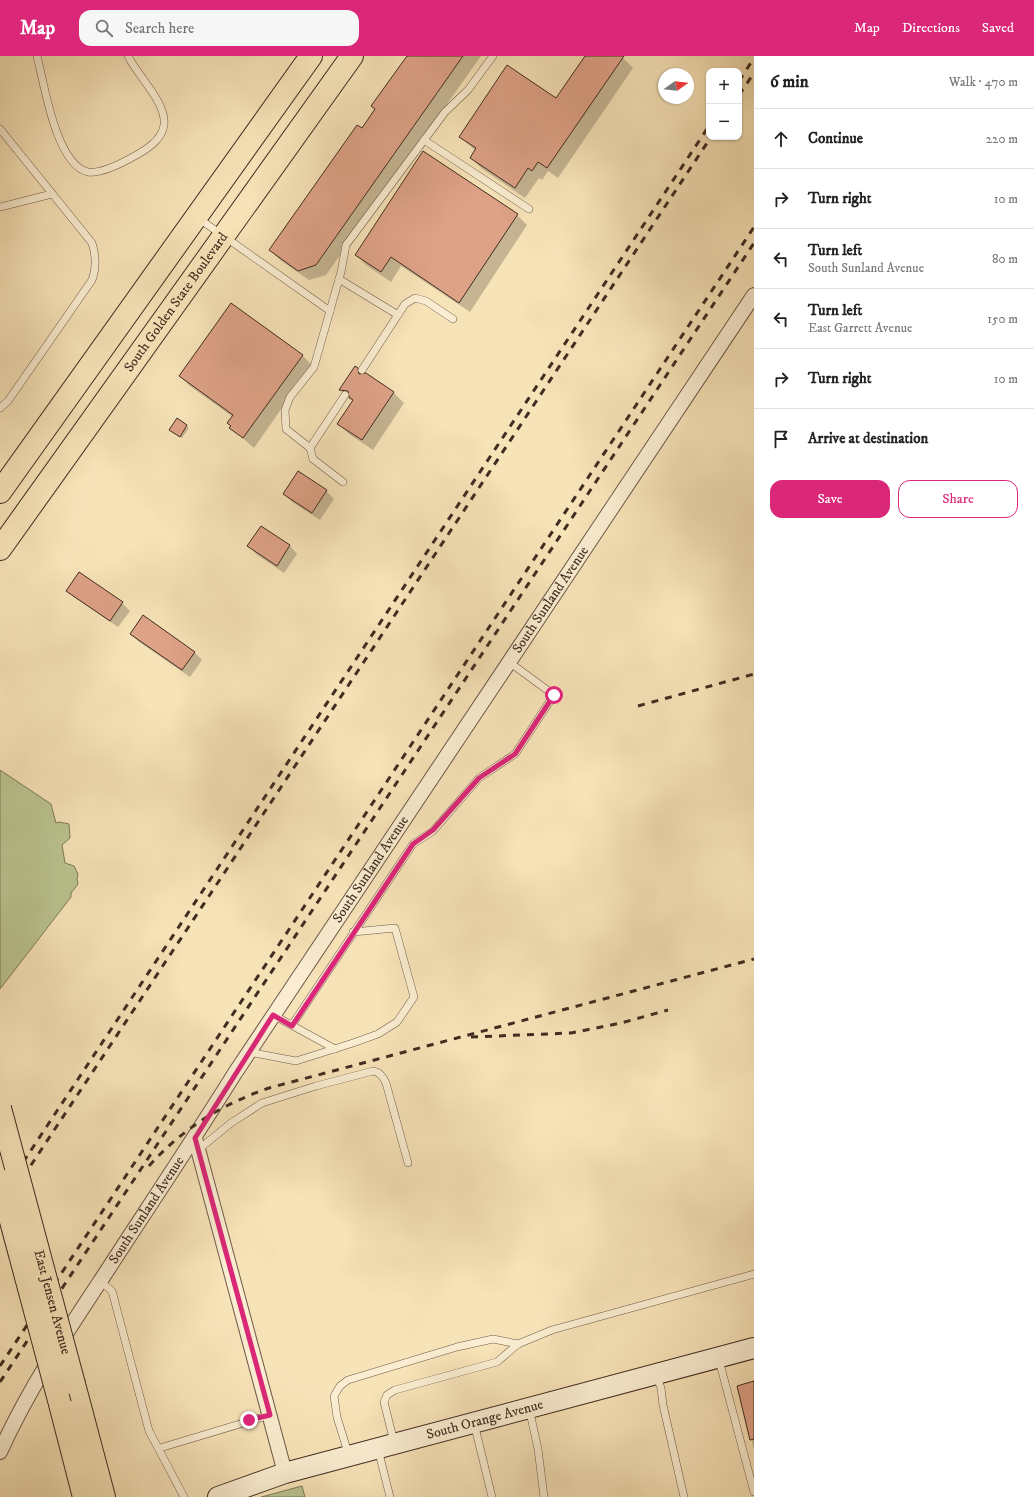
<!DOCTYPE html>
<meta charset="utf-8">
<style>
:root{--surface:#fff;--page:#f6f6f6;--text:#222;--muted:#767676;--line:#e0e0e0;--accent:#db2777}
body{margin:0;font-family:"IM FELL DW Pica",serif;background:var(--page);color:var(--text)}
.controls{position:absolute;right:12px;top:12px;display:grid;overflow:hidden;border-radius:8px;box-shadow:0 1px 3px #0004}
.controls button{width:36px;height:36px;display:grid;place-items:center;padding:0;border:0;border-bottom:1px solid var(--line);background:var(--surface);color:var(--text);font:20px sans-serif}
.compass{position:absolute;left:658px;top:12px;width:36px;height:36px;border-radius:50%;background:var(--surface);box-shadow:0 1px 3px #0004;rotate:75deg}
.stop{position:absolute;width:12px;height:12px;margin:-9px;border:3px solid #db2777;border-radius:50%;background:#fff}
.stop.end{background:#db2777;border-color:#fff;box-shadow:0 1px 4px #0008}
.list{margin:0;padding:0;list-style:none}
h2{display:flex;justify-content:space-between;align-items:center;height:52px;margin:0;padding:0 16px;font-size:17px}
h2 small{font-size:13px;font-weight:400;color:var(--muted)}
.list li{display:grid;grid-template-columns:26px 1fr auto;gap:12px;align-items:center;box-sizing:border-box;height:60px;padding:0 16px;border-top:1px solid var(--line)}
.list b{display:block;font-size:15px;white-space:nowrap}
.list p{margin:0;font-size:13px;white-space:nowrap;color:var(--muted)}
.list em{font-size:13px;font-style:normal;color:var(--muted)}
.actions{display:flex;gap:8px;padding:12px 16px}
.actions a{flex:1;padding:9px 0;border:1px solid var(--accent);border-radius:12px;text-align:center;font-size:14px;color:var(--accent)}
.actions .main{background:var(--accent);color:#fff}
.icon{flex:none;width:22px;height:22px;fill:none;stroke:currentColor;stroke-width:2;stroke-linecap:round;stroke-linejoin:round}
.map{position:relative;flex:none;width:754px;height:1441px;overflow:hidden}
header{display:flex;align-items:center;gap:24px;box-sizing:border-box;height:56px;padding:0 20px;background:var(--accent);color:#fff}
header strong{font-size:19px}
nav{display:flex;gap:22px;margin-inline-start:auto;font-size:14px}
.search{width:280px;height:36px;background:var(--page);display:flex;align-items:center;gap:10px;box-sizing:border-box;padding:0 14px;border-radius:12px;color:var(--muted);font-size:15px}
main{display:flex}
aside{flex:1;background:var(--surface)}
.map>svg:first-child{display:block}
</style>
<header>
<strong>Map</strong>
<div class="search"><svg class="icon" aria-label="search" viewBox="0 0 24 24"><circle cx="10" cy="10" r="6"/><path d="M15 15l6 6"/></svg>Search here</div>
<nav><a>Map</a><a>Directions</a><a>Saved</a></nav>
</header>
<main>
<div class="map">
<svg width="754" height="1441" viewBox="0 0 754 1441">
<rect width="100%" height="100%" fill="#f7e3b8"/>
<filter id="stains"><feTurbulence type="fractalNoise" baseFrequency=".005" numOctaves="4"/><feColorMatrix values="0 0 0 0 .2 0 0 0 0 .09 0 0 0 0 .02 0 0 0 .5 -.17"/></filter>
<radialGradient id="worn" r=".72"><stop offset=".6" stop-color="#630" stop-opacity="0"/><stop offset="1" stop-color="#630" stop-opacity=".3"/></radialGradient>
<!-- green -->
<g fill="#bac490" stroke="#7e7858">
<path d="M0,714L51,748L56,767L59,766L69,768L70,782L62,789L65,807L74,810L78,818L77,823L78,828L71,837V841L0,933Z"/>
<path d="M302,1430L305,1441H261L265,1440Z"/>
</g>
<!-- shadow -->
<g fill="#0003">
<path d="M408,0H481L326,219L309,224L280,204L270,194L362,73Z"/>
<path d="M586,0H621L633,12L558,122L548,115L542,124L539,122L525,142L481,112L471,102L476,95L460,81L556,43Z"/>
<path d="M517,159L527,169L470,256L401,210L391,226L366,209L356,199Z"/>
<path d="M302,299L312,309L254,392L231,372L233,361L190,330L180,320Z"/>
<path d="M357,312L363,319L365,318L394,337L404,347L373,394L349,378L339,368L354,344H350L340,334Z"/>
<path d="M177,364L189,372L182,382L173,376Z"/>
<path d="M326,435L334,443L320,464L292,446L284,438Z"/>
<path d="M261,471L290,490L297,498L284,517L256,498L249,490Z"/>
<path d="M68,535L122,547L130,555L118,571L75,542Z"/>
<path d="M131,578L194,596L202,604L190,621L139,586Z"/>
<path d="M754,1326V1394L738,1330Z"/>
</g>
<!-- building -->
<g fill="#dea287" stroke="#412c21">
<path d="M407,0H463L316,209L298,215L269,194L357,69L362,72L375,53L371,50Z"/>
<path d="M585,0H624L547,112L538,106L532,115L528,112L515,132L470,102L476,92L459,81L507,9L556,42Z"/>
<path d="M423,95L518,158L459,247L391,201L381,216L355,199Z"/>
<path d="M231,247L303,299L243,382L229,372L231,370L227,367L233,359L179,320Z"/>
<path d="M355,310L358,312L359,318L366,317L394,336L362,384L337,368L353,344L349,341L348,335L339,334Z"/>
<path d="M177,362L187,369L180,381L169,374Z"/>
<path d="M298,415L327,434L312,457L283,438Z"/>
<path d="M261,470L290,489L277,510L247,490Z"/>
<path d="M79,516L123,546L110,565L66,535Z"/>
<path d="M143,559L195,596L182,614L130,578Z"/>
<path d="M754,1325V1383L750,1384L737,1330Z"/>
</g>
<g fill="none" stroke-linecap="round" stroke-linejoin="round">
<defs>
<g id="lane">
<path d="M37,0C44,27 56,109 88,116C101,118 120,108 131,102C144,95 162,85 164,69C167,47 137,19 128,0"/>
<path d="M0,73L92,187C96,200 97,211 92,224L8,345L0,352"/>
<path d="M424,84L529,153"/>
<path d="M0,151L52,138"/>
<path d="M198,162L330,255"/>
<path d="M339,223L398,259"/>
<path d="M362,314L405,248L415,242L426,245L453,263"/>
<path d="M310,392L286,373L285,354L290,341L314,311L341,216L346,189L445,56L468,34L493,0"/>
<path d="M343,426L313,403L310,392L345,339"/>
<path d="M273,959L335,993"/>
<path d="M292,969L413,788L433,775L479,722L515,698L554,639L509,606"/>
<path d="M249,996L296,1005L353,987L378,978L397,966L414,941L395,872L353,876"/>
<path d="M198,1094L231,1067L262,1047L316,1030L373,1015C380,1016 383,1021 386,1027L408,1107"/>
<path d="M100,1225L112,1235L149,1375L184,1441"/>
<path d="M719,1304L754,1436"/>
<path d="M656,1319L661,1332L663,1349L684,1441"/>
<path d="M529,1352L538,1393L544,1441"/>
<path d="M474,1367L492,1441"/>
<path d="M394,1386L384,1346L387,1339L395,1334L497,1306L518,1288L552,1274L754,1218"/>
<path d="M160,1392L270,1359"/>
<path d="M378,1393L390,1441"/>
<path d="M349,1400L337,1361L334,1340L340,1330L348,1324L457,1291L493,1283L518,1288"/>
</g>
<g id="street">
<path d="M195,1082L285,1417"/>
<path id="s1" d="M0,1396C28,1334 66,1277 103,1221C147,1153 192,1086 235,1017L754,239"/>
</g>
<g id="secondary">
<path id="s2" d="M218,1441L285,1417L754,1292"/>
</g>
<g id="primary">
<path d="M0,436L311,0"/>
<path id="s3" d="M0,493L352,0"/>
<path d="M74,1328L104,1441"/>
<path d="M60,1348L84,1441"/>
</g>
</defs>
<!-- lane casing -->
<use href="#lane" stroke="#6e5a47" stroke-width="8"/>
<!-- street casing -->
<use href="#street" stroke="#6e5a47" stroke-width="16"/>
<!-- secondary casing -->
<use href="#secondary" stroke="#412c21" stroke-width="22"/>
<!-- primary casing -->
<use href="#primary" stroke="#412c21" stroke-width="24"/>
<!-- lane -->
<use href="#lane" stroke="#faedd1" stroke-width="7"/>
<!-- street -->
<use href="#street" stroke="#faedd1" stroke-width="14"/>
<!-- secondary -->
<use href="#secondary" stroke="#faedd1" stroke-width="20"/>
<!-- primary -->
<use href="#primary" stroke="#f7e3b8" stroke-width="22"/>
<!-- rail -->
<g stroke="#412c21" stroke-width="3" stroke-dasharray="7 7" stroke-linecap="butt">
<path d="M739,25L754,2"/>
<path d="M739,39L754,17"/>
<path d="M638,650L754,618"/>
<path d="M471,981L571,977L621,967L668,954"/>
<path d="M149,1110C182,1073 222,1048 269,1032L754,903"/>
<path d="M0,1141L709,70"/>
<path d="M0,1156L711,81"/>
<path d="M0,1310L754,171"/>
<path d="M0,1326L754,187"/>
</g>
<defs>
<g id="primary-bridge">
<path id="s4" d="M0,1052L74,1328"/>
<path d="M0,1124L60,1348"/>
</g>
</defs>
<!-- primary-bridge casing -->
<use href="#primary-bridge" stroke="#412c21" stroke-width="24" stroke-linecap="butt"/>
<!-- primary-bridge -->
<use href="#primary-bridge" stroke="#f7e3b8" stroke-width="22"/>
</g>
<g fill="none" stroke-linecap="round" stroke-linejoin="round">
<!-- route -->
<path stroke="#db2777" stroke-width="5" d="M249,1364L270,1359L195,1082L273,959L292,970L413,788L433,774L479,722L515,698L554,639"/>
</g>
<g text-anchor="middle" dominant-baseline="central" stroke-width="3.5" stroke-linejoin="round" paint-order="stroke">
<!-- street labels -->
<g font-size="14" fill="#412c21" stroke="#faedd1">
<text stroke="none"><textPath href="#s3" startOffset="303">South Golden State Boulevard</textPath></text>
<text stroke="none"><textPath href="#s1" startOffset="1015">South Sunland Avenue</textPath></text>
<text stroke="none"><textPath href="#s1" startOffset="691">South Sunland Avenue</textPath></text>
<text stroke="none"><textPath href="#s1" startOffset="283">South Sunland Avenue</textPath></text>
<text stroke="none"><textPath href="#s4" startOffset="201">East Jensen Avenue</textPath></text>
<text stroke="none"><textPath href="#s2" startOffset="278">South Orange Avenue</textPath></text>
</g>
</g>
<rect width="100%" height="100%" filter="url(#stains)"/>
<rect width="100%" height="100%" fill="url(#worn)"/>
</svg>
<div class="controls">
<button>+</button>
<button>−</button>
</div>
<svg class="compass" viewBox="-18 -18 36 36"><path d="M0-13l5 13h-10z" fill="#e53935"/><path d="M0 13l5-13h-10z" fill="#767676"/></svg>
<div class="stop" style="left:554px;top:639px"></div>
<div class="stop end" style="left:249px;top:1364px"></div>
</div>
<aside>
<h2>6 min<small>Walk · 470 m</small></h2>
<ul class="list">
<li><svg class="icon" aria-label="ahead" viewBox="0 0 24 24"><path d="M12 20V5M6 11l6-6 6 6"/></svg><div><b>Continue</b></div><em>220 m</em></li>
<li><svg class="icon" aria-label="right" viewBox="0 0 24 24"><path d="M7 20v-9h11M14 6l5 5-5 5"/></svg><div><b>Turn right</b></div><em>10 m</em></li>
<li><svg class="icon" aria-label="left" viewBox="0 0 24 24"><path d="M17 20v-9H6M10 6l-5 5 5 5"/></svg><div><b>Turn left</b><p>South Sunland Avenue</p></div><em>80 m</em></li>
<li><svg class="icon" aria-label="left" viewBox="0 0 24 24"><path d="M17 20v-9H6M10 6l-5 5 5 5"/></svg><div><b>Turn left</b><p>East Garrett Avenue</p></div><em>150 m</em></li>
<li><svg class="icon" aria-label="right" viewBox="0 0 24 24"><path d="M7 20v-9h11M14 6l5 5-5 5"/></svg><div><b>Turn right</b></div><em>10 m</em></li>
<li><svg class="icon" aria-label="arrive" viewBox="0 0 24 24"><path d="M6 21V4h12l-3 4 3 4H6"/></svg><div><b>Arrive at destination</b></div></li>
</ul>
<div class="actions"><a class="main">Save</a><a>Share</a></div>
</aside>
</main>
